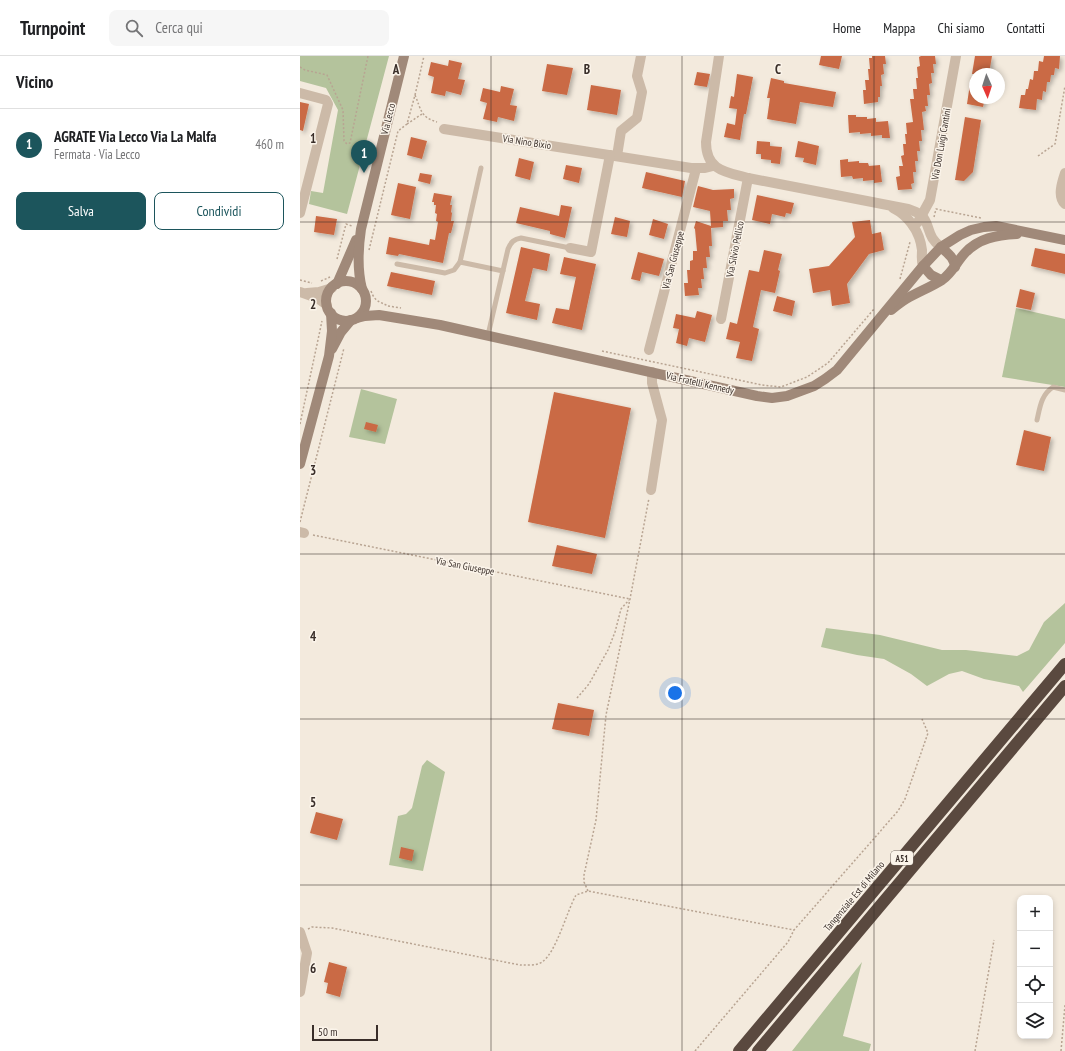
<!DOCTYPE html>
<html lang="it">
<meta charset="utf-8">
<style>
:root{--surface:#fff;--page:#f6f6f6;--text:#202124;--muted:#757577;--line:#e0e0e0;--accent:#1c555c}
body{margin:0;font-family:"PT Sans Narrow",sans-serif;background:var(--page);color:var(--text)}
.controls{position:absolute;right:12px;bottom:12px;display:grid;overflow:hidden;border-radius:8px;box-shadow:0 2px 6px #0003}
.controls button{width:36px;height:36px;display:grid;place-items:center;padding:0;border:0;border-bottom:1px solid var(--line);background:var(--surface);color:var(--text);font:20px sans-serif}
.compass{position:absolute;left:669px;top:12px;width:36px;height:36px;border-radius:50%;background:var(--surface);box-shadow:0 2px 6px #0003;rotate:177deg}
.scale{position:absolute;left:12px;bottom:10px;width:66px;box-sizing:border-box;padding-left:4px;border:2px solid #392e29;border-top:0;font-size:11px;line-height:14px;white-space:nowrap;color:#392e29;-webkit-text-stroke:3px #fbf4ea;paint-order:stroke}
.you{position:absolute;left:375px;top:637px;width:14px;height:14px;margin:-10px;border:3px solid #fff;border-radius:50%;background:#1a73e8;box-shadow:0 0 0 6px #1a73e833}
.badge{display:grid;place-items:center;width:26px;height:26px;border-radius:50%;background:var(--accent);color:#fff;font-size:13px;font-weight:700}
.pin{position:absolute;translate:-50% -33px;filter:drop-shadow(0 1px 2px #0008)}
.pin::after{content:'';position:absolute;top:21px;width:14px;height:12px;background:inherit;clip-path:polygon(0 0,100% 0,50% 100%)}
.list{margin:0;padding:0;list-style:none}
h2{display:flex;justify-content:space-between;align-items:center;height:52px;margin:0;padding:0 16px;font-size:17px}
h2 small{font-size:13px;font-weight:400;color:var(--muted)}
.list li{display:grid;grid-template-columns:26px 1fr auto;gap:12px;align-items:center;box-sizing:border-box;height:72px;padding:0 16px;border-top:1px solid var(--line)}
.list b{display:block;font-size:15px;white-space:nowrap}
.list p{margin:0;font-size:13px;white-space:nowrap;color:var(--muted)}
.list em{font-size:13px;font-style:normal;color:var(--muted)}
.actions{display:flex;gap:8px;padding:12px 16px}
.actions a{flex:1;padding:9px 0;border:1px solid var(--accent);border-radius:8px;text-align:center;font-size:14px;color:var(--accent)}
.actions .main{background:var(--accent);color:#fff}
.icon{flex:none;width:22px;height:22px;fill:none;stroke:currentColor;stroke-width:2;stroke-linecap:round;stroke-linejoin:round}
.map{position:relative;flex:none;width:765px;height:995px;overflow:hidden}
header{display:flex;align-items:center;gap:24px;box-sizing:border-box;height:56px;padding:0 20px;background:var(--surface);border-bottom:1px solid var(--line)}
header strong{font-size:19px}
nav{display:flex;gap:22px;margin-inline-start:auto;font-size:14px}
.search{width:280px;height:36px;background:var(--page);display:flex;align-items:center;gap:10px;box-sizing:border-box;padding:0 14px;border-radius:8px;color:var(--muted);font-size:15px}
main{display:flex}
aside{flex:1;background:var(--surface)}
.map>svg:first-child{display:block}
</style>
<header>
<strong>Turnpoint</strong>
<div class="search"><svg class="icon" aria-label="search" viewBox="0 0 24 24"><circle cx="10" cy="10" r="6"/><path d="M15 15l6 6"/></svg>Cerca qui</div>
<nav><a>Home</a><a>Mappa</a><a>Chi siamo</a><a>Contatti</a></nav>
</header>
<main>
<aside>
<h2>Vicino<small></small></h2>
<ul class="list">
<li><span class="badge">1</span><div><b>AGRATE Via Lecco Via La Malfa</b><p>Fermata · Via Lecco</p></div><em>460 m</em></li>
</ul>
<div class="actions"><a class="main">Salva</a><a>Condividi</a></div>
</aside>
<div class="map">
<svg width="765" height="995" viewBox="0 0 765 995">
<defs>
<filter id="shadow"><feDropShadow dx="2.5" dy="2.5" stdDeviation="2" flood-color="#0004"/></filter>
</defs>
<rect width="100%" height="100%" fill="#f3eadd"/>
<!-- green -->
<g fill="#b4c39c">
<path d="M0,0H89L47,158L9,148L11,135L23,137L38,54L26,32L0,25Z"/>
<path d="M716,252L765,263V331L702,321Z"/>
<path d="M61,333L97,343L85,388L49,381Z"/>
<path d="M765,547V587L723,636L719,630L684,623L662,615L649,618L627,630L611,618L584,603L557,599L521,591L526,572L580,579L642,594H666L717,600L729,594L744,566Z"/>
<path d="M127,704L145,716L123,815L89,809L98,760L106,758L112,752L122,710Z"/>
<path d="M562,906L543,980L571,988L569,995H492Z"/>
</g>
<!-- building -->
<g fill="#ca6a44" filter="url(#shadow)">
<path d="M521,0H542L539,13L519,9Z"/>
<path d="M572,0H585L586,8H583L584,18L581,19L582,30H580V41H578V46L564,48L563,34H566L565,24H569L568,13H570L569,2H572Z"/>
<path d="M621,0H635L636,8H633L634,17H631L632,27L629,28L630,39H627L628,50H625L626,55L622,56L624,74H621L622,85H619L620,95H617L618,105H615L616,116H613L614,127L611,128L612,133L598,134L596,121L600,120L599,110H603L601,100L604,99L603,88H606L605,78H607L606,67L613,66L610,43H614L613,33H617L616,22H618L617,11L620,10L619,1Z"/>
<path d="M675,0H692L689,18H672Z"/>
<path d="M744,0H760L759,13L755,12L754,19H751L750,26H747L746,36L743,35L742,44L737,43L736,54L719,52L721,39H725L726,33H728L730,23L733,24L734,15H738L739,5L743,6Z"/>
<path d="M149,4L162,7L158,23L165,24L161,39L146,35L145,40L131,37L134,21L128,19L131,6L148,10Z"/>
<path d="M247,8L273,12L267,39L242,35Z"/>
<path d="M397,16L410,18L407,31L394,29Z"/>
<path d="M437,18L453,21L446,58H444L440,84L424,81L427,67L435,69L437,53L429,52L431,40L434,41Z"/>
<path d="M671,21L675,22V42H685L683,51L667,48Z"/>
<path d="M471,22L484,25V27L536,36L533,51L500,46L496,68L467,63L470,42H467Z"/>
<path d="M291,29L321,34L317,59L287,54Z"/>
<path d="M201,30L214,33L210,49L217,50L214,65L198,61L197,66L183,63L187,47L180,45L183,32L200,36Z"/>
<path d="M0,46L9,48L3,75L0,74Z"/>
<path d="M548,59H556V61H567V63L576,62V66L588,65L590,82H582V79L571,80V77L560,78V76L549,77Z"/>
<path d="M665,61L681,64L673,116L664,125L655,124Z"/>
<path d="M111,81L127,85L122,103L107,99Z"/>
<path d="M457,85L470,86V90L482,91L480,108L471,107V104L461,103V98H456Z"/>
<path d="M498,85L519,90L516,109L503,106L504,102L495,101Z"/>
<path d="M219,102L234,106L230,124L215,120Z"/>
<path d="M548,103V106L559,105V107H568L569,110L580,109L582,126L574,127V124L563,125V122L553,123L552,120L541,121L540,104Z"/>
<path d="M266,109L282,112L279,127L263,123Z"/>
<path d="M346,116L385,125L382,141L342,132Z"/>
<path d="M120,117L132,119L130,128L118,125Z"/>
<path d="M98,127L116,131L110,163L91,159Z"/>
<path d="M398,130L413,134L434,133V142L430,143L431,154H427L428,165H423V171L411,172L412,190H409L410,201H406L407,212H403L404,223H401L402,232H398L399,239L385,240L384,227H388L387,214H390V205L393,204V195H397L395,173L394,172L396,165L411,170L410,155L393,151Z"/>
<path d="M134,137L152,140L150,149H152L151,156L152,157L151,165H154L151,177H149L143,207L99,198L98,200L86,198L89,181L129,189L130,183L135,184L138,166L136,165L137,158L135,157L136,149H134V146H132Z"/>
<path d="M457,139L494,147L491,158L486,157L485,161L472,158L470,168L452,164Z"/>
<path d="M261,149L272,151L265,182L250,178V175L216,167L220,151L259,160Z"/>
<path d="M16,160L37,163L34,179L14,176Z"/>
<path d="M315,161L330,165L327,181L311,178Z"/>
<path d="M353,163L368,168L364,183L349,179Z"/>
<path d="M570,164L572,178L581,176L584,194L569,198L547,228L550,247L532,250L530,234L513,237L509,213L529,210L555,181L552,166Z"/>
<path d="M221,191L250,198L247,215L233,212L225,245L240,248L237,264L206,257Z"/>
<path d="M735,192L765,198V218L731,210Z"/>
<path d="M464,194L482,198L478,214L480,215L475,237L461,234L453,271L459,273L452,305L436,302L440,286L426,283L430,266L437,268L449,214L459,216Z"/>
<path d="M338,196L364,203L359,220L342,216L340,225L331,223Z"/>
<path d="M264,201L296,208L282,274L252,267L256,252L269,254L276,221L260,218Z"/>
<path d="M91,216L135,225L132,239L87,230Z"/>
<path d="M720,233L735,237L731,254L716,251Z"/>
<path d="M477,240L495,245L492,260L473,255Z"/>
<path d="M397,255L412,259L405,286L389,282L387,290L376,287L379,273L373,272L376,258L395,262Z"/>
<path d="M254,336L331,352L305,482L228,466Z"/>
<path d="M66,366L78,369L76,376L64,373Z"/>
<path d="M724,374L751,381L744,415L716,409Z"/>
<path d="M257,489L297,498L292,518L252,510Z"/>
<path d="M258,647L294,654L289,680L252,673Z"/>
<path d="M16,756L43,763L37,784L10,777Z"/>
<path d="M101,791L114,794L112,805L99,802Z"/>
<path d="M29,906L47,911L40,941L26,937L28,927L24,926Z"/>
</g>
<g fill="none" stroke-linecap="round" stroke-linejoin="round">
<!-- path -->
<g stroke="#b8a492" stroke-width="1.5" stroke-dasharray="2 2" stroke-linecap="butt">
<path d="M0,11L5,14L27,19L43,54L44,85L47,88L50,87L68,0"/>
<path d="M115,39C121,53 120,61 137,66"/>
<path d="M107,68L122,58"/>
<path d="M738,100L755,88L765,30"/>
<path d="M634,161L636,153L681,162"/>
<path d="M69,194L98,75L107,68L115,39L124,0"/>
<path d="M37,203L46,168L52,170"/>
<path d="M600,223L610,186"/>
<path d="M0,224L12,227"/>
<path d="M21,225L30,221"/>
<path d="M71,235C75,246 79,245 88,250"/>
<path d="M88,250L101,252"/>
<path d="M302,295L462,329L481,331L507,321L528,307L574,253"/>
<path d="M0,368L22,265"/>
<path d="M0,466L44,292"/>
<path d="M13,479L330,543"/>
<path d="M277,642L289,628L308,594L315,576L321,553L329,544"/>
<path d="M288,835L284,826V819L296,764L306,659L330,543L349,442"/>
<path d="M8,873L12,871L32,872L220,909C227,909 236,910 242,906C256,897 267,855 276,839L288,835L494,874"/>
<path d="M395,995L488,886L494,874L598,755L605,743L628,677L622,663"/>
<path d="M675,995L694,884"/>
<path d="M761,995L765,949"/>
</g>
<!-- lane -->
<g stroke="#ccbaa8" stroke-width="5">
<path d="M160,206L181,112"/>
<path d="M97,208L145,217L154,214L160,206L203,215"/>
<path d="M188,279L208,193C211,186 214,183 221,182L270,192"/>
<path d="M737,364C740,351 741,339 753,331L765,334"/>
</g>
<!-- street -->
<g stroke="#ccbaa8" stroke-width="10">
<path d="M419,0L406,86C406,114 425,116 448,122L608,153C613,155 619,156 623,161C631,172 627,181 641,191"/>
<path d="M0,37L26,44L28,48L0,157"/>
<path d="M144,73L391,112H405L413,110"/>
<path d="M317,100L321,75L337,62L342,36L337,20L341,0"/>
<path d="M765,117C762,126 757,141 765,148"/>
<path d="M593,152C609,160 620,176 622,194C622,200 621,204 623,210"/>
<path d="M613,170L618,166L630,144L656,0"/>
<path d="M270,192L291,196L310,99"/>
<path d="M0,236L17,242L27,249"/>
<path d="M7,237L19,236L32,232"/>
<path d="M421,263L448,122"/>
<path d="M349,294L396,113"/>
<path d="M351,434L362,364L352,327V316"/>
<path d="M0,476L4,477"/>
<path d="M0,876L7,897L0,936"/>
</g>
<!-- secondary -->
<g stroke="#a08979" stroke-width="10">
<path d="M641,191C648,198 654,201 655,211"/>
<path d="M641,224L631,219L623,210L641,191L660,179L671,174L684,171L696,170L765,184"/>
<circle cx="46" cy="245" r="20"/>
<path d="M37,228L56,184"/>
<path d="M62,233C57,213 58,193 61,173L104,0"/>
<path d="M591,254C596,250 601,246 606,243C618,236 631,231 642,224C652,217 656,207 664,198C678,182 697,179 717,178"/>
<path d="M57,262L65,260L79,259L140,269L457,340L472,342L487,340L514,330L525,323L537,314L623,210"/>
<path d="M32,293L41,276L51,264"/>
<path d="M0,408L29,300L32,275L31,257"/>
</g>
<!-- highway -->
<g stroke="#5a493f" stroke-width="12">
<path d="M439,995L765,608"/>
<path d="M458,995L765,630"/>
</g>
</g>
<!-- grid -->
<path fill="none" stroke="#392e29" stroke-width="1" stroke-opacity="0.55" d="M191,0V995M382,0V995M574,0V995M0,166H765M0,332H765M0,498H765M0,663H765M0,829H765"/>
<g text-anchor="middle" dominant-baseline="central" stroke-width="3" stroke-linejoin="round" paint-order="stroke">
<!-- shield labels -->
<rect fill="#fbf4ea" stroke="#736963" stroke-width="1" x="591" y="795" width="22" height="14" rx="3"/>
<g font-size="9" font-weight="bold" fill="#392e29">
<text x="602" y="802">A51</text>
</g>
<!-- street labels -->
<g font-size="10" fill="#392e29" stroke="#fbf4ea">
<text transform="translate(88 63) rotate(-76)">Via Lecco</text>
<text transform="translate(227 86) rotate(9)">Via Nino Bixio</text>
<text transform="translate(641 88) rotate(-80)">Via Don Luigi Cantini</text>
<text transform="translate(435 193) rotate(-79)">Via Silvio Pellico</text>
<text transform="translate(373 204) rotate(-75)">Via San Giuseppe</text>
<text transform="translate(400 327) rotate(13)">Via Fratelli Kennedy</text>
<text transform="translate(165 510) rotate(11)">Via San Giuseppe</text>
<text transform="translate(554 840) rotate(-50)">Tangenziale Est di Milano</text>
</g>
</g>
<g font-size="13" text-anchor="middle" font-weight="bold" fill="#392e29" stroke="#fbf4ea" stroke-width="3" stroke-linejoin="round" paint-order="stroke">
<text x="96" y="18">A</text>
<text x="287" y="18">B</text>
<text x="478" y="18">C</text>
<text x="13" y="87">1</text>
<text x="13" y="253">2</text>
<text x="13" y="419">3</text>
<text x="13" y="585">4</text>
<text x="13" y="751">5</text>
<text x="13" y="917">6</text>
</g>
</svg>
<div class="controls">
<button>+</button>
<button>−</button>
<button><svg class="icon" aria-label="locate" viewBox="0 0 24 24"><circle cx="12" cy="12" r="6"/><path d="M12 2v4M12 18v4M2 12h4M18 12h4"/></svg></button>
<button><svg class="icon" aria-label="layers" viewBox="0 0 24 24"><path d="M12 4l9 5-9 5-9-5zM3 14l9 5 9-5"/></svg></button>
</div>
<svg class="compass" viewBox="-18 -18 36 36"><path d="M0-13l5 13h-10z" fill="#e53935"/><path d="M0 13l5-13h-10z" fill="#757577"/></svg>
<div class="scale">50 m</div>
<div class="you"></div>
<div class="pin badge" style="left:64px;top:117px">1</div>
</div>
</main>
